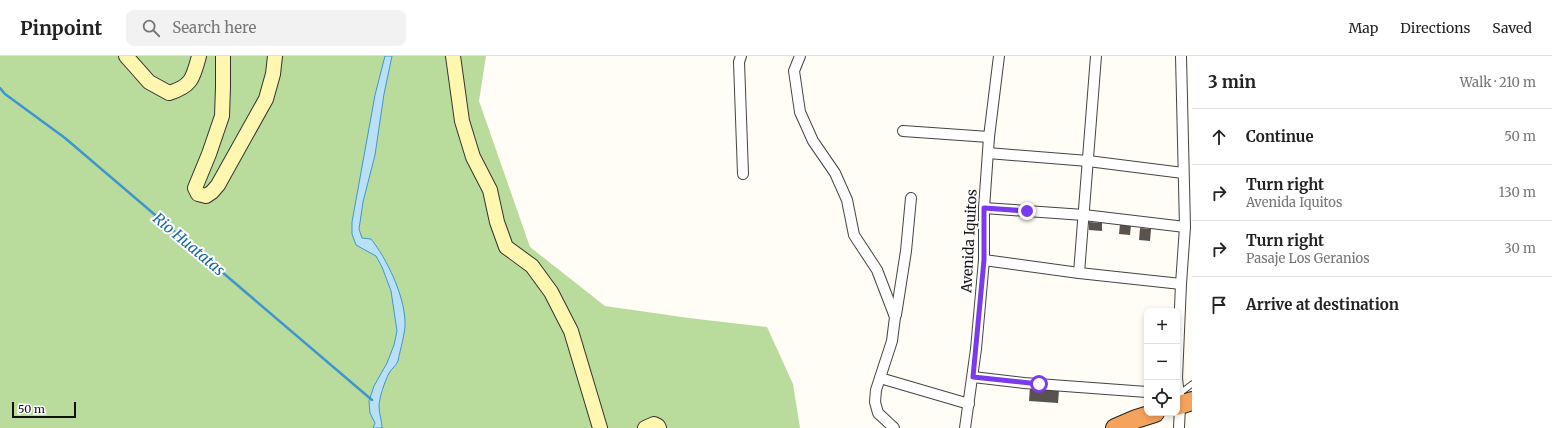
<!DOCTYPE html>
<meta charset="utf-8">
<style>
:root{--surface:#fff;--page:#f2f2f2;--text:#222;--muted:#767676;--line:#e0e0e0}
body{margin:0;font-family:Merriweather,serif;background:var(--page);color:var(--text)}
.controls{position:absolute;right:12px;bottom:12px;display:grid;overflow:hidden;border-radius:8px;box-shadow:0 2px 6px #0003}
.controls button{width:36px;height:36px;display:grid;place-items:center;padding:0;border:0;border-bottom:1px solid var(--line);background:var(--surface);color:var(--text);font:20px sans-serif}
.scale{position:absolute;left:12px;bottom:10px;width:64px;box-sizing:border-box;padding-left:4px;border:2px solid #111;border-top:0;font-size:11px;line-height:14px;white-space:nowrap;color:#111;-webkit-text-stroke:3px #fff;paint-order:stroke}
.stop{position:absolute;width:12px;height:12px;margin:-9px;border:3px solid #7c3aed;border-radius:50%;background:#fff}
.stop.end{background:#7c3aed;border-color:#fff;box-shadow:0 1px 4px #0008}
.list{margin:0;padding:0;list-style:none}
h2{display:flex;justify-content:space-between;align-items:center;height:52px;margin:0;padding:0 16px;font-size:17px}
h2 small{font-size:13px;font-weight:400;color:var(--muted)}
.list li{display:grid;grid-template-columns:26px 1fr auto;gap:12px;align-items:center;box-sizing:border-box;height:56px;padding:0 16px;border-top:1px solid var(--line)}
.list b{display:block;font-size:15px;white-space:nowrap}
.list p{margin:0;font-size:13px;white-space:nowrap;color:var(--muted)}
.list em{font-size:13px;font-style:normal;color:var(--muted)}
.icon{flex:none;width:22px;height:22px;fill:none;stroke:currentColor;stroke-width:2;stroke-linecap:round;stroke-linejoin:round}
.map{position:relative;flex:none;width:1192px;height:372px;overflow:hidden}
header{display:flex;align-items:center;gap:24px;box-sizing:border-box;height:56px;padding:0 20px;background:var(--surface);border-bottom:1px solid var(--line)}
header strong{font-size:19px}
nav{display:flex;gap:22px;margin-inline-start:auto;font-size:14px}
.search{width:280px;height:36px;background:var(--page);display:flex;align-items:center;gap:10px;box-sizing:border-box;padding:0 14px;border-radius:8px;color:var(--muted);font-size:15px}
main{display:flex}
aside{flex:1;background:var(--surface)}
.map>svg:first-child{display:block}
</style>
<header>
<strong>Pinpoint</strong>
<div class="search"><svg class="icon" aria-label="search" viewBox="0 0 24 24"><circle cx="10" cy="10" r="6"/><path d="M15 15l6 6"/></svg>Search here</div>
<nav><a>Map</a><a>Directions</a><a>Saved</a></nav>
</header>
<main>
<div class="map">
<svg width="1192" height="372" viewBox="0 0 1192 372">
<rect width="100%" height="100%" fill="#fffdf5"/>
<!-- forest -->
<path fill="#b9dc9c" d="M0,0H486L479,45L530,191L605,250L689,262L767,271L793,328L800,372H0Z"/>
<!-- water -->
<path fill="#b9e0f7" stroke="#3f96cf" d="M385,0H392L384,38L375,99L363,146L359,173L362,182L371,183C387,203 404,239 405,265C406,275 400,294 398,305C396,310 392,312 389,317C385,325 379,342 379,350C379,357 382,365 382,372H373L375,367L370,357L369,345L374,330L387,307L394,289L397,275L391,235L382,211L376,200L356,189L352,178V166L375,39Z"/>
<g fill="none" stroke-linecap="round" stroke-linejoin="round">
<!-- stream -->
<path stroke="#3f96cf" stroke-width="2.5" d="M0,32L5,38L65,82L372,344"/>
</g>
<!-- building -->
<g fill="#5a524d">
<path d="M1089,166L1102,167V175L1089,174Z"/>
<path d="M1120,168L1131,169L1130,179L1119,178Z"/>
<path d="M1140,172L1151,173L1150,185L1139,184Z"/>
<path d="M1030,331L1059,334L1058,347L1029,345Z"/>
</g>
<g fill="none" stroke-linecap="round" stroke-linejoin="round">
<defs>
<path id="lane" d="M1179,338L1192,328"/>
<g id="street">
<path d="M741,0L739,6L743,118"/>
<path d="M800,0L794,15L800,56L813,85L835,117L847,144L854,179L877,214L895,261L892,285L876,334L875,346L878,357L894,372"/>
<path d="M903,75L989,81"/>
<path d="M988,97L1088,105L1183,117"/>
<path d="M984,152L1084,159L1185,171"/>
<path d="M984,204L1079,217L1181,228"/>
<path d="M1079,217L1096,0"/>
<path d="M896,259L906,195L911,142"/>
<path d="M973,321L1024,327L1147,336"/>
<path d="M880,322L969,348"/>
<path d="M965,372L976,293L984,204V152L989,81L999,0"/>
<path d="M1179,372L1180,349L1177,322L1181,228L1185,171L1181,0"/>
</g>
<g id="secondary">
<path d="M126,0L149,26L169,37C192,30 193,22 199,0"/>
<path d="M223,0V31L222,60L209,98L195,132L198,138L206,140L212,136L218,129L266,43L273,18L275,0"/>
<path d="M453,0L462,65L473,101L490,134L497,166L506,191L532,210L551,236L571,275L600,372"/>
<path d="M645,372L654,368L658,370L659,372"/>
</g>
<g id="highway">
<path d="M1177,350L1192,345"/>
<path d="M1115,372L1136,363L1155,357"/>
</g>
</defs>
<!-- lane casing -->
<use href="#lane" stroke="#444" stroke-width="7"/>
<!-- street casing -->
<use href="#street" stroke="#444" stroke-width="12"/>
<!-- secondary casing -->
<use href="#secondary" stroke="#333" stroke-width="16"/>
<!-- highway casing -->
<use href="#highway" stroke="#222" stroke-width="20"/>
<!-- lane -->
<use href="#lane" stroke="#fff" stroke-width="5"/>
<!-- street -->
<use href="#street" stroke="#fff" stroke-width="10"/>
<!-- secondary -->
<use href="#secondary" stroke="#fff6b0" stroke-width="14"/>
<!-- highway -->
<use href="#highway" stroke="#f5a25d" stroke-width="18"/>
</g>
<g fill="none" stroke-linecap="round" stroke-linejoin="round">
<!-- route -->
<path stroke="#7c3aed" stroke-width="5" d="M1027,155L984,152V204L973,321L1039,328"/>
</g>
<g text-anchor="middle" dominant-baseline="central" stroke-width="4" stroke-linejoin="round" paint-order="stroke">
<!-- street labels -->
<g font-size="14" fill="#111" stroke="#fff">
<text transform="translate(969 185) rotate(-87)">Avenida Iquitos</text>
</g>
<!-- water labels -->
<g font-size="15" font-style="italic" fill="#1768a6" stroke="#fff">
<text transform="translate(189 188) rotate(40)">Rio Huatatas</text>
</g>
</g>
</svg>
<div class="controls">
<button>+</button>
<button>−</button>
<button><svg class="icon" aria-label="locate" viewBox="0 0 24 24"><circle cx="12" cy="12" r="6"/><path d="M12 2v4M12 18v4M2 12h4M18 12h4"/></svg></button>
</div>
<div class="scale">50 m</div>
<div class="stop" style="left:1039px;top:328px"></div>
<div class="stop end" style="left:1027px;top:155px"></div>
</div>
<aside>
<h2>3 min<small>Walk · 210 m</small></h2>
<ul class="list">
<li><svg class="icon" aria-label="ahead" viewBox="0 0 24 24"><path d="M12 20V5M6 11l6-6 6 6"/></svg><div><b>Continue</b></div><em>50 m</em></li>
<li><svg class="icon" aria-label="right" viewBox="0 0 24 24"><path d="M7 20v-9h11M14 6l5 5-5 5"/></svg><div><b>Turn right</b><p>Avenida Iquitos</p></div><em>130 m</em></li>
<li><svg class="icon" aria-label="right" viewBox="0 0 24 24"><path d="M7 20v-9h11M14 6l5 5-5 5"/></svg><div><b>Turn right</b><p>Pasaje Los Geranios</p></div><em>30 m</em></li>
<li><svg class="icon" aria-label="arrive" viewBox="0 0 24 24"><path d="M6 21V4h12l-3 4 3 4H6"/></svg><div><b>Arrive at destination</b></div></li>
</ul>
</aside>
</main>
